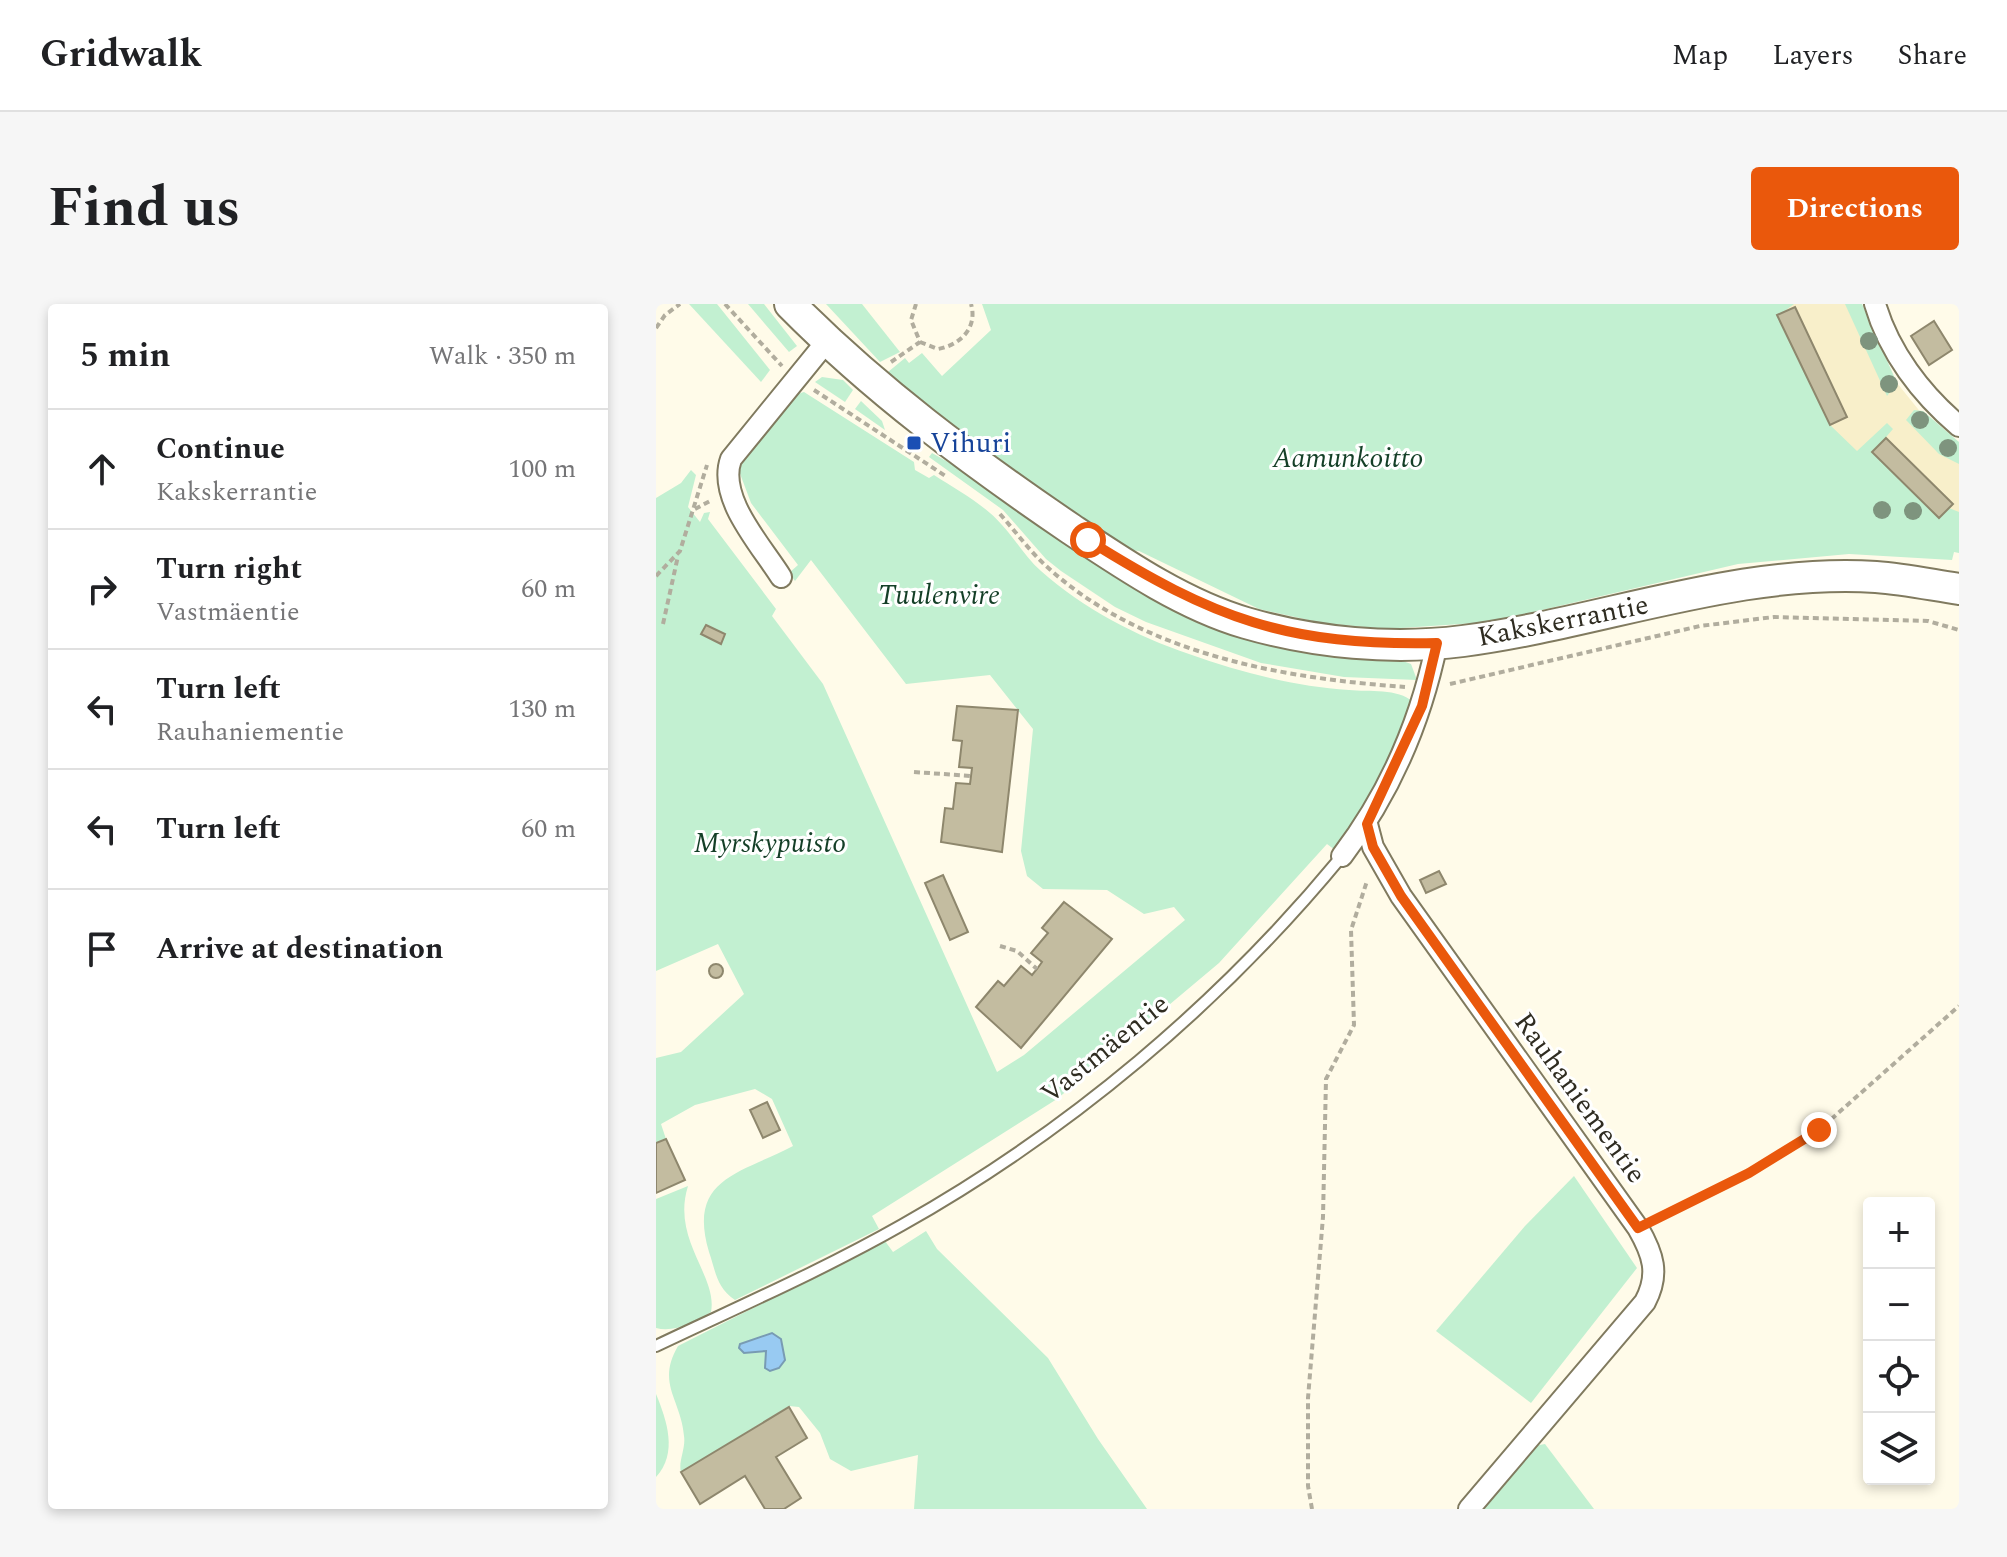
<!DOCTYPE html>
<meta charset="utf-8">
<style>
:root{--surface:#fff;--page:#f6f6f6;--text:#202124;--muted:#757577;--line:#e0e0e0;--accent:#ea580c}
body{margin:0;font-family:Spectral,serif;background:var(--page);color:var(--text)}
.controls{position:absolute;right:24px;bottom:24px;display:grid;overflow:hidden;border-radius:8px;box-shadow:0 4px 12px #0003}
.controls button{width:72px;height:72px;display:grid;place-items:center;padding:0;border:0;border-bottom:2px solid var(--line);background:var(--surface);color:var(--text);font:40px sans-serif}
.stop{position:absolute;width:24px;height:24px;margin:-18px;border:6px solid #ea580c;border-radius:50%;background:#fff}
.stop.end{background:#ea580c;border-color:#fff;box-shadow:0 2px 8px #0008}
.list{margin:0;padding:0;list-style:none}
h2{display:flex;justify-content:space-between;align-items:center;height:104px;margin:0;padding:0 32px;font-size:34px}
h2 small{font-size:26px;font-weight:400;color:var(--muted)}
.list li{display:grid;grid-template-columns:52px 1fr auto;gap:24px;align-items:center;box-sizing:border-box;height:120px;padding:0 32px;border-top:2px solid var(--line)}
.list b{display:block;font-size:30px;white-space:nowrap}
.list p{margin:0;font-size:26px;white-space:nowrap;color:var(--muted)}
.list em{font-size:26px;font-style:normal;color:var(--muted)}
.icon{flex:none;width:44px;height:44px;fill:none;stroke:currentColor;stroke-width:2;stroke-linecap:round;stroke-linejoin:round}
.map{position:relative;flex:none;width:1303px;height:1205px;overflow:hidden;border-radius:8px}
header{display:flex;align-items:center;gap:48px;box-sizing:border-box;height:112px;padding:0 40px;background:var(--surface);border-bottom:2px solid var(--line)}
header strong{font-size:38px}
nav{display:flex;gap:44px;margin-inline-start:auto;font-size:28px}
.intro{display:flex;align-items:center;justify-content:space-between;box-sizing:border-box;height:192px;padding:0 48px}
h1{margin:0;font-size:56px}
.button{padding:20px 36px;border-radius:8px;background:var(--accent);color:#fff;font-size:28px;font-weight:700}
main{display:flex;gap:48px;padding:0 48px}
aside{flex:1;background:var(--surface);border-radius:8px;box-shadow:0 4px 12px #0003}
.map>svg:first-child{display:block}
</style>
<header>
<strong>Gridwalk</strong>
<nav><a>Map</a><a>Layers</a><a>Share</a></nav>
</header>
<div class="intro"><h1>Find us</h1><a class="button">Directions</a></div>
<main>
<aside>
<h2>5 min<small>Walk · 350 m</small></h2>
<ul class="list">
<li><svg class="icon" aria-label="ahead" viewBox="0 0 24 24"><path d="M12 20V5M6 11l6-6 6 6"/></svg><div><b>Continue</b><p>Kakskerrantie</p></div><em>100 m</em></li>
<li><svg class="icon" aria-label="right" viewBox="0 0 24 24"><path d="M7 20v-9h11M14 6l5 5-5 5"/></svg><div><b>Turn right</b><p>Vastmäentie</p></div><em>60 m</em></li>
<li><svg class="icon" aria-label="left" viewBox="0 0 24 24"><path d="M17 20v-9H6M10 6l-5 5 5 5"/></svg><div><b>Turn left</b><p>Rauhaniementie</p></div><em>130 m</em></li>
<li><svg class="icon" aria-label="left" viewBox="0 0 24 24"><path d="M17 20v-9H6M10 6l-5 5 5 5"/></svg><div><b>Turn left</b></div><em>60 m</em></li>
<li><svg class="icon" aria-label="arrive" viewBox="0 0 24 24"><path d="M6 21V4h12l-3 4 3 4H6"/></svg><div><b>Arrive at destination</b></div></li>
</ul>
</aside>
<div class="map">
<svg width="1303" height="1205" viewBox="0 0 1303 1205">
<rect width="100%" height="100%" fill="#fffbe9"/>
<!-- built -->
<path fill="#f8efca" d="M1094,0H1204L1214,31L1241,79L1266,110L1303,141V240L1198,220Z"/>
<!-- green -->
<g fill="#c2f0d1" fill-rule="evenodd">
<path d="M33,0H61L114,66L105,78Z"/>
<path d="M92,0H108L141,42L133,48Z"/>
<path d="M170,0H206L244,48L224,58Z"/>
<path d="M326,0H1138L1122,12L1174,121L1201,147L1231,119L1237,125L1217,148L1283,214L1293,204L1303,208V249L1298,248L1296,256L1193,250L1082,260L835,318L730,325L666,319L603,305L483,247L473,246L303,129L238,77L232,68L249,54L253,59L266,49L286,72L335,26Z"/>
<path d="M1189,0H1206L1241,79L1231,92Z"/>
<path d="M166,73L187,76L197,86L189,98L159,78Z"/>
<path d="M148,88L258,158L259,166L273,174L278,171C301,186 328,200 346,221C360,236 370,254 385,267C428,305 480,332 533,350C584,368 639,383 693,386C713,388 742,384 757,398L734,460L679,546L671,540L563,659L401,795L216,912L223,925L79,996C60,983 60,968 53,948C31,874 84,870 137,842L116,795L99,785L39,801L5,820L10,835L0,839V754L25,748L88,690L62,640L0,667V194L25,179L35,166L40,171L32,203L44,218L48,209L54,208L52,215L120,305L116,312L167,380L341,768L368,751L529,616L518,603L488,610L451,586L387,585L371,572L365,547L377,425L334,371L250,380L155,256L139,277L133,269L142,261L95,199L83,167C88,150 132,90 148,88Z"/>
<path d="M205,97L226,117L229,126L199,105Z"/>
<path d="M1258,106L1267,107L1303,138V160L1283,150L1250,116Z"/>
<path d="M276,149C365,197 437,272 531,312C572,330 614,343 659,349C683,353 736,351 755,360L761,376L688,373L605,359L490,318L459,303L405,267L390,255L347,206L273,153Z"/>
<path d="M918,872L981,964L875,1099L780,1027L869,922Z"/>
<path d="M32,882C15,936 62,972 55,1008C40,1018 18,1029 0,1024V895Z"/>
<path d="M270,927L281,945L392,1054L442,1135L491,1205H258L262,1151L195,1167L174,1155L164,1129L143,1103L133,1102L25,1168C22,1158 30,1144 28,1132C25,1095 0,1080 22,1042L229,937L237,948ZM113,1030L125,1035L126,1062L101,1037Z"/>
<path d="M0,1090C11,1117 22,1149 0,1173Z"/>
<path d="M889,1140L938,1205H822L878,1142Z"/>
</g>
<!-- water -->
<path fill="#98caf2" stroke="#789bb3" stroke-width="2" d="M116,1029L125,1035L129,1056L123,1064L114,1067L109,1064L110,1047L88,1049L83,1044L84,1040Z"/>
<!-- building -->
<g fill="#c3bca0" stroke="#8e876d" stroke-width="2">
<path d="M1139,3L1191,113L1174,121L1121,11Z"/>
<path d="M1278,17L1296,46L1273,61L1255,32Z"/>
<path d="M1230,134L1297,200L1283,214L1216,148Z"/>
<path d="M50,321L69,330L65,340L45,330Z"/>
<path d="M301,402L362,406L346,548L285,538L289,504L297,505L300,479L314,480L316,464L303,463L306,437L297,436Z"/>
<path d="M783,567L790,580L770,589L764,576Z"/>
<path d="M287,571L312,628L294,636L269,579Z"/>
<path d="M408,598L456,635L365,744L320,703L342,677L348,682L365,662L376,671L381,665L386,658L375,649L392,629L386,624Z"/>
<circle cx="60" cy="667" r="7"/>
<path d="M111,798L124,826L107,834L94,806Z"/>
<path d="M10,835L29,876L0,889V839Z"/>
<path d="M133,1103L151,1134L120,1153L145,1194L128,1205H109L89,1172L44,1200L25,1168Z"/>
</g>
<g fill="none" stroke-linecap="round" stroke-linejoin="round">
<defs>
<path id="lane" d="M0,1042C82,1003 167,966 246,921C413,827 564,700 686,552"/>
<g id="street">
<path d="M1219,0C1233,48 1265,90 1303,122"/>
<path d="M125,273C105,241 61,194 75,155L171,37"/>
<path d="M711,520L717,543L745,592L982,924C997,950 1004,970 989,998L813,1205"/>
<path d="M686,552C734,489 765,416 781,339"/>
</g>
<path id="secondary" d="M134,0C219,86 315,157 415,225C469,261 528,301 590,319C659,339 736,346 807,337C944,319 1081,264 1220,273C1248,275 1276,281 1303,285"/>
</defs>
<!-- lane casing -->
<use href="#lane" stroke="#807a5f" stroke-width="14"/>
<!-- street casing -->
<use href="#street" stroke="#807a5f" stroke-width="24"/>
<!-- secondary casing -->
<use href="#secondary" stroke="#807a5f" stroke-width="34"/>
<!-- path -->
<g stroke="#b1ad9e" stroke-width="4" stroke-dasharray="6 4" stroke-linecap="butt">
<path d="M69,0L126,62"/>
<path d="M0,24L9,11L24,0"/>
<path d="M264,38L282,45C304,41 322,24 315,0"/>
<path d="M235,58L264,38L255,16L260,0"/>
<path d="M158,86L291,173"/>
<path d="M39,205L54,197"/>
<path d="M344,210C359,227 373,246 389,261C485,350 625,374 749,383"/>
<path d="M0,272L24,247L51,161"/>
<path d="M7,320L22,252"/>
<path d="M794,380L1044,322L1118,313L1272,317L1303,326"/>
<path d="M258,468L315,472"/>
<path d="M344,642L361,647L381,665"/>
<path d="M1002,914L1093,869L1163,826L1303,702"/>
<path d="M656,1205L652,1182V1094L667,913L670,775L698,721L695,626L711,577"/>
</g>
<!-- lane -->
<use href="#lane" stroke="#fff" stroke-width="10"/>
<!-- street -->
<use href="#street" stroke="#fff" stroke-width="20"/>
<!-- secondary -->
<use href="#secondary" stroke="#fff" stroke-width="30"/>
</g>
<!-- trees -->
<g fill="#7e947e">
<circle cx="1213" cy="37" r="9"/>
<circle cx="1233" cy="80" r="9"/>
<circle cx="1264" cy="116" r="9"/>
<circle cx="1292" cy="144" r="9"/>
<circle cx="1226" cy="206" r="9"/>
<circle cx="1257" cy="207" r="9"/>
</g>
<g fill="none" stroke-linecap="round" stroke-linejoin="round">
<!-- route -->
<path stroke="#ea580c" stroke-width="10" d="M432,236C558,315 631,342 781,339L766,402L711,520L717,543L745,592L982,924L1093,869L1163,826"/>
</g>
<!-- markers -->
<rect fill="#1a4fb4" stroke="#fff" stroke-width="3" x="250" y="131" width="16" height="16" rx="4"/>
<g text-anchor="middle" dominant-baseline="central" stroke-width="6" stroke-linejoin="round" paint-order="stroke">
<!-- transit labels -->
<g font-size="28" fill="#164399" stroke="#fff" text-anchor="start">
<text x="274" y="139">Vihuri</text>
</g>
<!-- park labels -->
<g font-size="28" font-style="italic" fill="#143f27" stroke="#fff">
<text x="692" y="154">Aamunkoitto</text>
<text x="283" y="291">Tuulenvire</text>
<text x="114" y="539">Myrskypuisto</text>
</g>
<!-- street labels -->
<g font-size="28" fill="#2f2c21" stroke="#fff">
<text transform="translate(907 317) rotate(-11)">Kakskerrantie</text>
<text transform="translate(449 745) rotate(-39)">Vastmäentie</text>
<text transform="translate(924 794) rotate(54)">Rauhaniementie</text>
</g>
</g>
</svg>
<div class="controls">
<button>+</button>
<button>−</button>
<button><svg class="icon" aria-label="locate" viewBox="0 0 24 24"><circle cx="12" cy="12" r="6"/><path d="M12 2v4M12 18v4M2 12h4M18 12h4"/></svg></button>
<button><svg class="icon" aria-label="layers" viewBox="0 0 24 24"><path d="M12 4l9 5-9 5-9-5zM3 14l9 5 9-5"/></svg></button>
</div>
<div class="stop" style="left:432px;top:236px"></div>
<div class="stop end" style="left:1163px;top:826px"></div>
</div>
</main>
